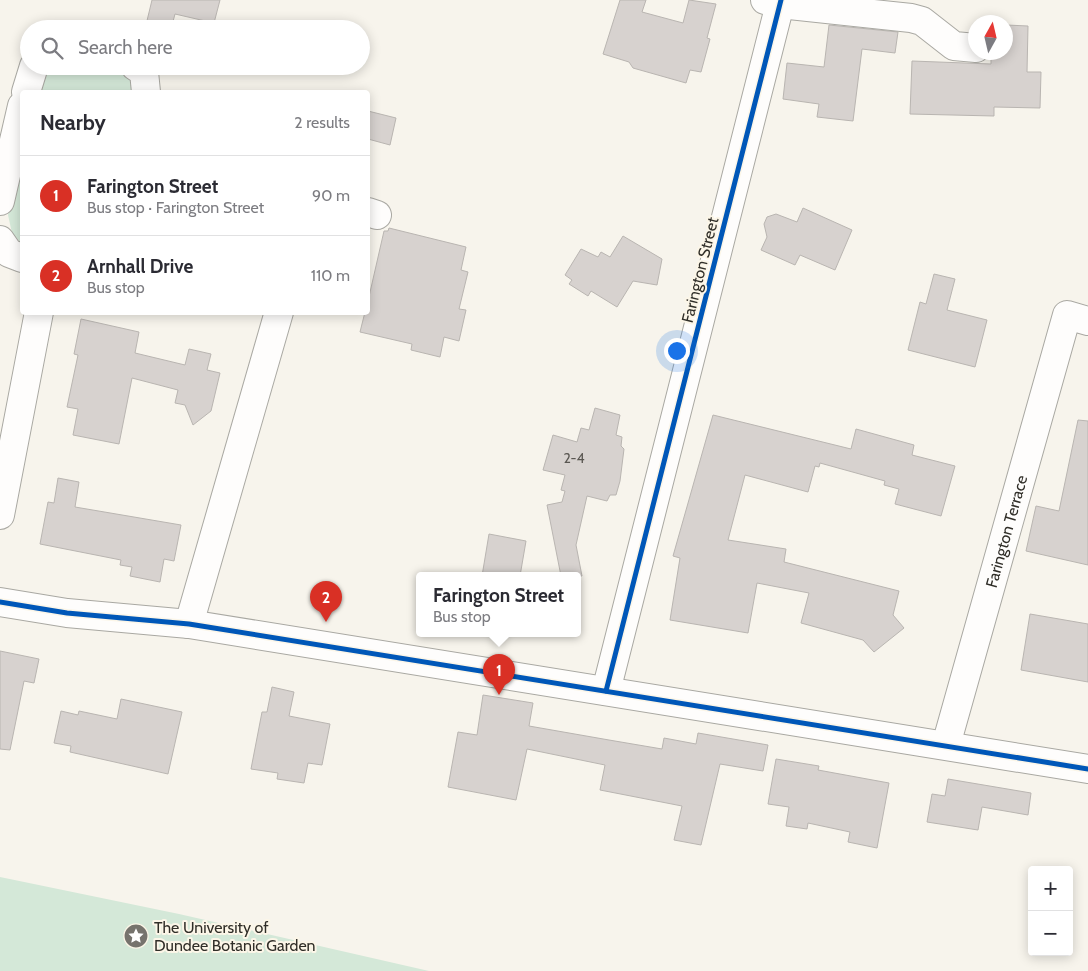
<!DOCTYPE html>
<meta charset="utf-8">
<style>
:root{--surface:#fff;--page:#f7f7f7;--text:#2b2b33;--muted:#7c7c81;--line:#e1e1e2;--accent:#d93025}
body{margin:0;font-family:Cabin,sans-serif;background:var(--page);color:var(--text)}
.controls{position:absolute;right:15px;bottom:15px;display:grid;overflow:hidden;border-radius:5px;box-shadow:0 2px 12px #0003}
.controls button{width:45px;height:45px;display:grid;place-items:center;padding:0;border:0;border-bottom:1px solid var(--line);background:var(--surface);color:var(--text);font:25px sans-serif}
.compass{position:absolute;left:968px;top:15px;width:45px;height:45px;border-radius:50%;background:var(--surface);box-shadow:0 2px 12px #0003;rotate:8deg}
.you{position:absolute;left:676px;top:350px;width:18px;height:18px;margin:-12px;border:4px solid #fff;border-radius:50%;background:#1a73e8;box-shadow:0 0 0 8px #1a73e833}
.badge{display:grid;place-items:center;width:32px;height:32px;border-radius:50%;background:var(--accent);color:#fff;font-size:16px;font-weight:700}
.pin{position:absolute;translate:-50% -41px;filter:drop-shadow(0 1px 2px #0008)}
.pin::after{content:'';position:absolute;top:26px;width:18px;height:15px;background:inherit;clip-path:polygon(0 0,100% 0,50% 100%)}
.popup{position:absolute;left:416px;top:572px;width:165px;height:65px;box-sizing:border-box;display:grid;place-content:center;border-radius:5px;background:var(--surface);filter:drop-shadow(0 1px 4px #0005);font-size:16px;white-space:nowrap;color:var(--muted)}
.popup b{font-size:19px;color:var(--text)}
.popup::after{content:'';position:absolute;left:50%;top:100%;margin-left:-10px;border:10px solid transparent;border-top-color:var(--surface)}
.list{margin:0;padding:0;list-style:none}
h2{display:flex;justify-content:space-between;align-items:center;height:65px;margin:0;padding:0 20px;font-size:21px}
h2 small{font-size:16px;font-weight:400;color:var(--muted)}
.list li{display:grid;grid-template-columns:32px 1fr auto;gap:15px;align-items:center;box-sizing:border-box;height:80px;padding:0 20px;border-top:1px solid var(--line)}
.list b{display:block;font-size:19px;white-space:nowrap}
.list p{margin:0;font-size:16px;white-space:nowrap;color:var(--muted)}
.list em{font-size:16px;font-style:normal;color:var(--muted)}
.icon{flex:none;width:28px;height:28px;fill:none;stroke:currentColor;stroke-width:2;stroke-linecap:round;stroke-linejoin:round}
.map{position:relative;flex:none;width:1088px;height:971px;overflow:hidden}
.search{position:absolute;background:var(--surface);box-shadow:0 2px 12px #0003;left:20px;top:20px;width:350px;height:55px;display:flex;align-items:center;gap:12px;box-sizing:border-box;padding:0 18px;border-radius:28px;color:var(--muted);font-size:19px}
.panel{position:absolute;background:var(--surface);box-shadow:0 2px 12px #0003;left:20px;top:90px;width:350px;height:225px;border-radius:5px}
.map>svg:first-child{display:block}
</style>
<div class="map">
<svg width="1088" height="971" viewBox="0 0 1088 971">
<rect width="100%" height="100%" fill="#f7f4ec"/>
<!-- green -->
<g fill="#d4e8d8">
<path d="M49,66H116L130,78L134,92H37L41,74Z"/>
<path d="M22,154V244L12,233L8,215Z"/>
<path d="M0,877L179,914L429,971H0Z"/>
</g>
<!-- building -->
<g fill="#d7d2cf" stroke="#b9b5b1">
<path d="M152,0H220L214,23L175,14L171,29H145Z"/>
<path d="M620,0H646L642,12L683,23L689,0L716,4L707,38L710,39L701,72L690,70L686,83L633,68L629,62L603,54Z"/>
<path d="M829,25L898,32L895,53L862,49L853,121L817,117L819,104L783,99L787,63L824,67Z"/>
<path d="M1006,25L1028,26L1027,72H1041L1040,108L994,107V116L910,114L912,61L991,64V52H1006Z"/>
<path d="M368,111L396,118L390,145L368,139Z"/>
<path d="M803,208L852,230L835,270L800,255L795,265L761,250L767,237L764,224L767,217L776,214L797,222Z"/>
<path d="M389,228L466,247L461,270L468,272L459,309L466,310L459,341L444,337L440,357L411,350L412,344L360,332L365,312H368V301L384,231H388Z"/>
<path d="M623,236L662,259L657,285L633,281L617,307L591,291L588,296L569,284L572,280L565,275L581,249L598,257L601,252L610,257Z"/>
<path d="M934,274L955,279L947,310L987,320L975,367L908,350L920,302L926,304Z"/>
<path d="M81,319L139,332L135,353L185,365L189,349L211,354L207,370L220,373L211,411L193,425L185,405L175,403L178,390L132,378L119,444L73,435L78,409L67,407L78,355L74,354Z"/>
<path d="M595,408L620,415L616,435L622,437L621,446L624,449L620,481L616,495H610L607,501L587,496L576,545L582,576H561L547,505L562,502L565,491L561,490L565,475L543,470L553,435L577,442L581,428L589,430Z"/>
<path d="M713,415L851,449L856,429L914,445L912,455L955,466L941,516L895,504L899,489L884,485L885,481L820,463L819,467L815,466L808,492L745,475L728,540L786,549L784,562L899,591L893,615L904,628L874,652L863,640L801,623L809,593L757,583L748,633L670,620L680,558L673,556Z"/>
<path d="M1078,420L1088,421V565L1026,551L1036,506L1059,511Z"/>
<path d="M58,478L79,482L75,507L181,525L174,561L164,559L160,582L130,576L132,567L120,565L121,560L40,544L48,502L54,503Z"/>
<path d="M489,534L526,541L520,576H482Z"/>
<path d="M1030,614L1088,624V682L1021,670Z"/>
<path d="M0,651L39,659L34,683L24,681L10,750L0,749Z"/>
<path d="M272,687L294,692L289,716L330,724L322,765L308,763L304,783L277,779L278,773L251,769L262,712H267Z"/>
<path d="M483,695L533,703L529,726L609,740L662,749L664,738L696,744L698,733L768,745L763,771L720,764L701,845L674,840L682,806L600,790L605,765L527,749L516,800L448,787L458,732L477,735Z"/>
<path d="M121,699L182,712L168,774L70,752L71,746L54,743L61,711L78,715L79,711L117,719Z"/>
<path d="M776,759L819,766L818,770L889,783L877,848L848,842L850,832L808,823L807,829L786,826L789,807L768,804Z"/>
<path d="M948,779L1031,793L1028,815L982,807L978,830L927,822L932,794L945,796Z"/>
</g>
<g fill="none" stroke-linecap="round" stroke-linejoin="round">
<defs>
<g id="minor">
<path d="M765,0L780,4L911,18L922,21L954,46L976,48"/>
<path d="M135,66L144,72L146,92"/>
<path d="M26,92L34,66"/>
<path d="M0,201L22,106"/>
<path d="M368,212L377,215"/>
<path d="M0,240L9,253L22,258"/>
<path d="M0,515L39,312"/>
<path d="M0,602L67,613L189,624L1088,769"/>
<path d="M189,624L279,312"/>
<path d="M606,691L781,0"/>
<path id="s1" d="M946,745L1067,315L1088,321"/>
</g>
</defs>
<!-- minor casing -->
<use href="#minor" stroke="#a9a8a2" stroke-width="30"/>
<!-- minor -->
<use href="#minor" stroke="#fefdfc" stroke-width="28"/>
<defs>
<g id="cycleway">
<path d="M0,602L67,613L189,624L1088,769"/>
<path d="M606,691L781,0"/>
</g>
</defs>
<!-- cycleway casing -->
<use href="#cycleway" stroke="#fcf6e8" stroke-width="8"/>
<!-- cycleway -->
<use href="#cycleway" stroke="#0057b8" stroke-width="5"/>
</g>
<!-- icons -->
<defs>
<symbol id="sight-disc" viewBox="-11 -11 22 22"><circle r="9.5" fill="#76736d" stroke="#fcf6e8"/><path d="M0-6L1.8-2.2L6-1.7L2.9 1.2L3.7 5.4L0 3.3L-3.7 5.4L-2.9 1.2L-6-1.7L-1.8-2.2Z" fill="#fff"/></symbol>
</defs>
<g fill-rule="evenodd">
<use href="#sight-disc" x="122" y="922" width="28" height="28"/>
</g>
<g text-anchor="middle" dominant-baseline="central" stroke-width="4" stroke-linejoin="round" paint-order="stroke">
<!-- number labels -->
<g font-size="14" fill="#5a5752">
<text x="574" y="458">2-4</text>
</g>
<!-- street labels -->
<g font-size="16" fill="#302e28" stroke="#fcf6e8">
<text transform="translate(700 270) rotate(-76)">Farington Street</text>
<text stroke="none"><textPath href="#s1" startOffset="222">Farington Terrace</textPath></text>
</g>
<!-- poi labels -->
<g font-size="16" fill="#302e28" stroke="#fcf6e8" text-anchor="start">
<text x="154" y="927">The University of<tspan x="154" dy="18">Dundee Botanic Garden</tspan></text>
</g>
</g>
</svg>
<div class="controls">
<button>+</button>
<button>−</button>
</div>
<svg class="compass" viewBox="-18 -18 36 36"><path d="M0-13l5 13h-10z" fill="#e53935"/><path d="M0 13l5-13h-10z" fill="#7c7c81"/></svg>
<div class="you"></div>
<div class="pin badge" style="left:499px;top:695px">1</div>
<div class="popup"><b>Farington Street</b>Bus stop</div>
<div class="pin badge" style="left:326px;top:622px">2</div>
<div class="search"><svg class="icon" aria-label="search" viewBox="0 0 24 24"><circle cx="10" cy="10" r="6"/><path d="M15 15l6 6"/></svg>Search here</div>
<section class="panel">
<h2>Nearby<small>2 results</small></h2>
<ul class="list">
<li><span class="badge">1</span><div><b>Farington Street</b><p>Bus stop · Farington Street</p></div><em>90 m</em></li>
<li><span class="badge">2</span><div><b>Arnhall Drive</b><p>Bus stop</p></div><em>110 m</em></li>
</ul>
</section>
</div>
